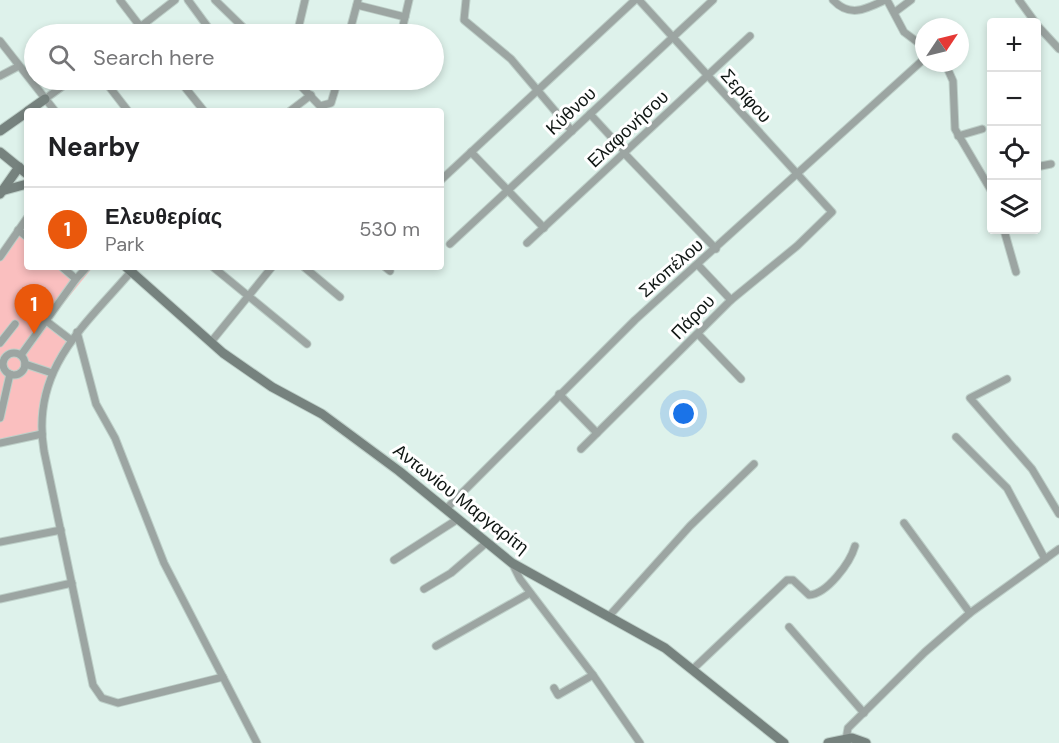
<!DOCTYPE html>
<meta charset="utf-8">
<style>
:root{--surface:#fff;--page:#f6f6f6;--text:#202124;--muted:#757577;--line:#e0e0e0;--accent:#ea580c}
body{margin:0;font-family:"DM Sans",sans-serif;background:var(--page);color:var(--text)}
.controls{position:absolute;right:18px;top:18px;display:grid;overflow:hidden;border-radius:6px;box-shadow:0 3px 9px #0003}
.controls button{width:54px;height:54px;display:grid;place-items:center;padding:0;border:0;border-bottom:2px solid var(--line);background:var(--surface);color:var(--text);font:30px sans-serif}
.compass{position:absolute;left:915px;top:18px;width:54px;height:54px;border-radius:50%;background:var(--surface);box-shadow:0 3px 9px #0003;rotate:55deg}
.you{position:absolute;left:684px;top:414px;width:21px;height:21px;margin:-15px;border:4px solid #fff;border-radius:50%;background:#1a73e8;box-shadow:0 0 0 9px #1a73e833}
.badge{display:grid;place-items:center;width:39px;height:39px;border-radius:50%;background:var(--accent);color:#fff;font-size:20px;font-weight:700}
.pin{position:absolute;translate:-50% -50px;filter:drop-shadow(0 2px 3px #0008)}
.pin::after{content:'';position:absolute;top:32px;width:21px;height:18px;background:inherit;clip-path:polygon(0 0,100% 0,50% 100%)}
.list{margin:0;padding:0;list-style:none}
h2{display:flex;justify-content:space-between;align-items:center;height:78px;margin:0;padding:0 24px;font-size:26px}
h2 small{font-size:20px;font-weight:400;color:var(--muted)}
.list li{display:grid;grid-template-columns:39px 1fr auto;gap:18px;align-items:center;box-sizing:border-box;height:84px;padding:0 24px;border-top:2px solid var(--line)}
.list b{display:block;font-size:22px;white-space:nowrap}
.list p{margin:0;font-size:20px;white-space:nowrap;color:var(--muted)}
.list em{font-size:20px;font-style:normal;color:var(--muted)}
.icon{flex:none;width:33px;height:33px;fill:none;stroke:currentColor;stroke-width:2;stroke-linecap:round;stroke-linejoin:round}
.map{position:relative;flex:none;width:1059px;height:743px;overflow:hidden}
.search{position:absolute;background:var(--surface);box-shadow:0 3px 9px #0003;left:24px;top:24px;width:420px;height:66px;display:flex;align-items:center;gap:15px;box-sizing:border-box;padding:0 21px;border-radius:33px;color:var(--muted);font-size:22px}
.panel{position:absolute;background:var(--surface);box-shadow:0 3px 9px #0003;left:24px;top:108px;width:420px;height:162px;border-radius:6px}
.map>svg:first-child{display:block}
</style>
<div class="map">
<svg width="1059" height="743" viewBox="0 0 1059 743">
<rect width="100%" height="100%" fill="#def2eb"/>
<!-- green -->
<path fill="#fabfbf" d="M18,230L27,237V267H62L76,279L87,267H93L50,320L73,338L51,375L42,434L0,443V257Z"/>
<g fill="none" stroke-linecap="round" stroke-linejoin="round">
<defs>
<g id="street">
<path d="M120,0L146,34"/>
<path d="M188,0L213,34"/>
<path d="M215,0L250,34"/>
<path d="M466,0L464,20L511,59L572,131"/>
<path d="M833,0C850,18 866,9 885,0"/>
<path d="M887,0L904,32L924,47"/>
<path d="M1019,0L1035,22"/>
<path d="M357,5L405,17"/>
<path d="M895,12L911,0"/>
<path d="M1036,24L1059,49"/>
<path d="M131,34L175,0"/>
<path d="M297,34L305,0"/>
<path d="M349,34L358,0"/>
<path d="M401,34L409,0"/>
<path d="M0,41L55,111"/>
<path d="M945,63L953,81L955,129L992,192"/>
<path d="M0,76L19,66"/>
<path d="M104,80L128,111"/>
<path d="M179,80L204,111"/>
<path d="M295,80L320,106L331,103L338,80"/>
<path d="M45,99L71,80"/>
<path d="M290,111L311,95"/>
<path d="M590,114L625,152"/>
<path d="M958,136L982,129"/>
<path d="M471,152L544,228"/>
<path d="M624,153L716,249"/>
<path d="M1036,167L1051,164"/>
<path d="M441,180L635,0"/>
<path d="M18,230L27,237"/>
<path d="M1004,230L1016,272"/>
<path d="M527,243L750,36"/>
<path d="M450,244L713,0"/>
<path d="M0,257L27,218"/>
<path d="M698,265L731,300"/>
<path d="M62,267L76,279L87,267"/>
<path d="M135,267C87,324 30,367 44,451L93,685L102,698L118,703L223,677"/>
<path d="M213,267L307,344"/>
<path d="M304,267L340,297"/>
<path d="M385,267L390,271"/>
<path d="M45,320L71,340"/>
<path d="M77,332L96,404L115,438L164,563L257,743"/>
<path d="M698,334L741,379"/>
<path d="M211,342L272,267"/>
<path d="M0,343L15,324"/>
<circle cx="14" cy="364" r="11"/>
<path d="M21,355L76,279"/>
<path d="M25,364L52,373"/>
<path d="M1007,379L970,398L1032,469L1059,514"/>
<path d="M559,394L597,433"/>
<path d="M0,418L10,374"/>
<path d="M956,437L1007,488L1045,559"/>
<path d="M0,443L42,434"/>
<path d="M581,449L731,300L797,246L832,212L639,0"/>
<path d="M446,509L635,320L924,59"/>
<path d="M904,523L970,613"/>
<path d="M0,542L61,530"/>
<path d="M394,560L458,519"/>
<path d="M512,563L520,579L593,675L640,743"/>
<path d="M424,589L451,573L486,543"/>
<path d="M0,599L72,583"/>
<path d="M610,615L690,526L754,464"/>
<path d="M789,627L864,713"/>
<path d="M436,646L530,593"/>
<path d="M693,669L787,580H793L809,595C827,594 850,563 855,546"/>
<path d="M554,688L558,695L593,675"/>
<path d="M846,739L848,728L925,652L970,613L1059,549"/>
</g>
<g id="secondary">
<path d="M28,111L45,99"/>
<path d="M0,131L27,112"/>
<path d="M0,152L27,174"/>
<path d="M5,190L27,184"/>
<path d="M0,194L19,167"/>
<path d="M126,267L223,353L272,387L322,414L399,471L512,563L665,648L784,743"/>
<path d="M828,743L852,738L866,743"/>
</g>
</defs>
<!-- street casing -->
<use href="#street" stroke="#bdcfc8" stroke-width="9"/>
<!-- secondary casing -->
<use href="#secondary" stroke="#bdcfc8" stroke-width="11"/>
<!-- street -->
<use href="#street" stroke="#9ca5a2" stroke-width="7"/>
<!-- secondary -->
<use href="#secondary" stroke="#76827e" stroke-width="9"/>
</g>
<g text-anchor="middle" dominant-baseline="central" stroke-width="6" stroke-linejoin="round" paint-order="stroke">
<!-- street labels -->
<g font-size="18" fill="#0f1613" stroke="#fff">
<text transform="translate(746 96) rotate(48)">Σερίφου</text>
<text transform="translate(571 111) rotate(-43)">Κύθνου</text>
<text transform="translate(628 129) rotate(-43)">Ελαφονήσου</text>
<text transform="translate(671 268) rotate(-41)">Σκοπέλου</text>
<text transform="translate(693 317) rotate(-46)">Πάρου</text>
<text transform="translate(461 499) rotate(38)">Αντωνίου Μαργαρίτη</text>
</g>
</g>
</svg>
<div class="controls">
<button>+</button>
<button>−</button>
<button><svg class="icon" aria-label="locate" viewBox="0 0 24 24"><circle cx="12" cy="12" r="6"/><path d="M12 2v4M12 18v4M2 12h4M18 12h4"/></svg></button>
<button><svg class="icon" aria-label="layers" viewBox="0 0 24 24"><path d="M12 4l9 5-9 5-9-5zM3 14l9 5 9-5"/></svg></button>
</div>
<svg class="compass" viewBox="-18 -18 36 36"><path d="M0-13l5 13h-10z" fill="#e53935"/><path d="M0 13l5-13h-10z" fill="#757577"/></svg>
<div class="you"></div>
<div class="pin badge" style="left:34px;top:334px">1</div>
<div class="search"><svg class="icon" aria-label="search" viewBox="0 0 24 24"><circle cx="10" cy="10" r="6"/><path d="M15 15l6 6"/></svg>Search here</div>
<section class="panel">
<h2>Nearby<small></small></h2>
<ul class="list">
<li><span class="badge">1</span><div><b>Ελευθερίας</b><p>Park</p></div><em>530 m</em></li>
</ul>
</section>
</div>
